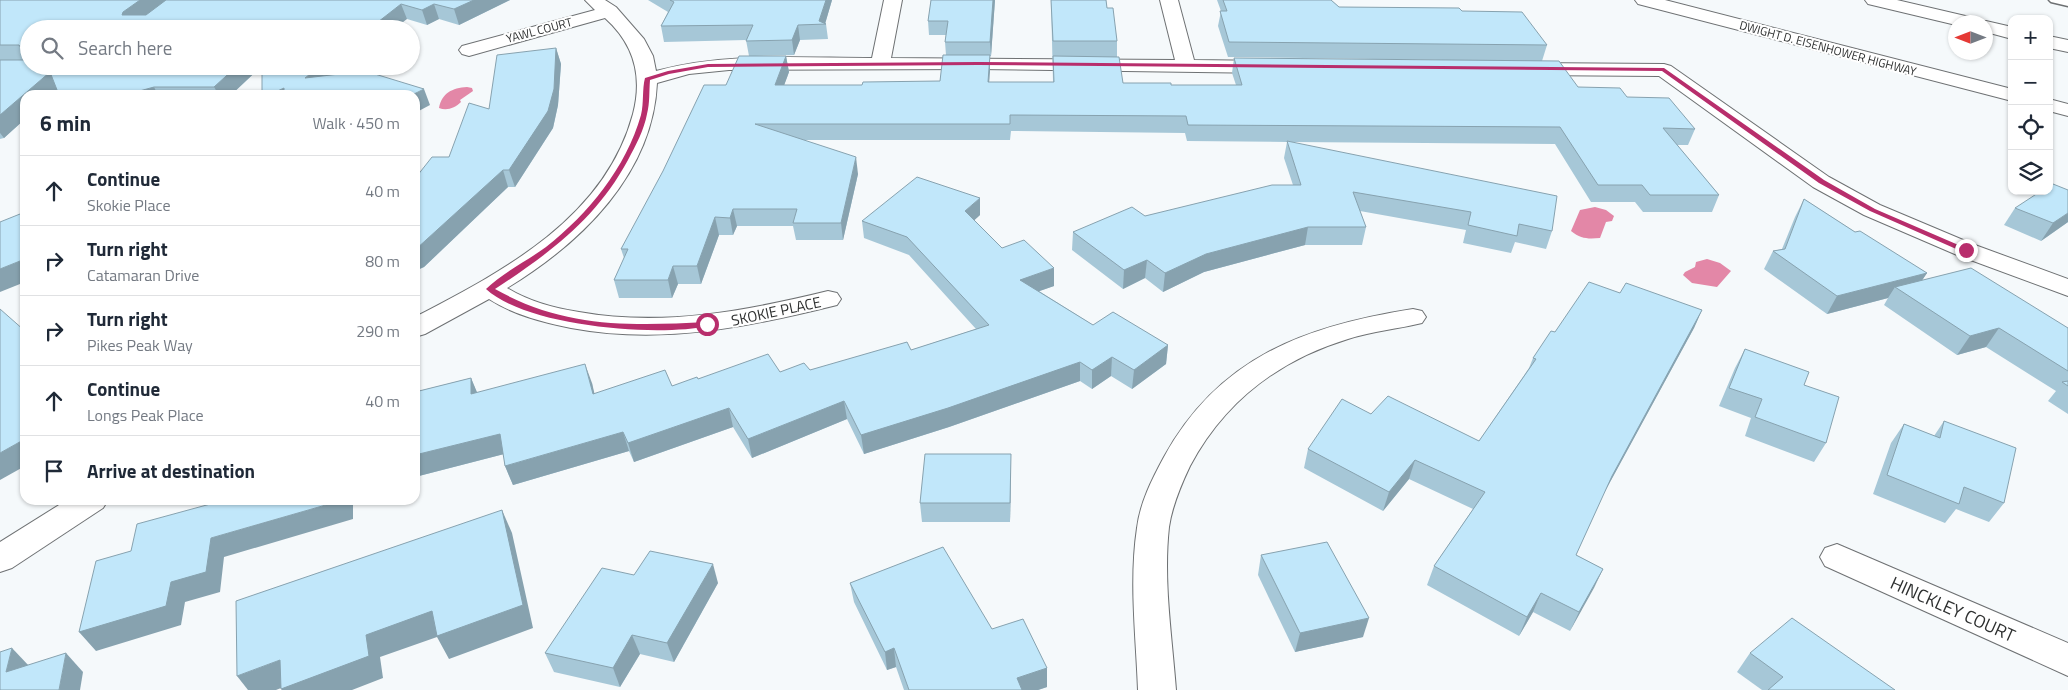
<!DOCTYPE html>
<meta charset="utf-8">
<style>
:root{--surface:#fff;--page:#f2f2f3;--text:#1f2937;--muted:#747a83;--line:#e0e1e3}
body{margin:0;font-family:"Titillium Web",sans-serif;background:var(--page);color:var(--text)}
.controls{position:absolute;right:15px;top:15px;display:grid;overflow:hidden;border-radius:10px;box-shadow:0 1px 4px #0004}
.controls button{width:45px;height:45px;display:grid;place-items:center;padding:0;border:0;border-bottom:1px solid var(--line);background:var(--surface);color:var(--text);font:25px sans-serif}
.compass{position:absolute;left:1948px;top:15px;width:45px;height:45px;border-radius:50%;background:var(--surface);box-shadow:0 1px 4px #0004;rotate:270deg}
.stop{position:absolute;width:15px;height:15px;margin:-11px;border:4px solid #b82e6c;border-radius:50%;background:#fff}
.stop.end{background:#b82e6c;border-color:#fff;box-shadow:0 1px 5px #0008}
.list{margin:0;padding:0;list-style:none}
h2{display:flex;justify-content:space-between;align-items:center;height:65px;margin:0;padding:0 20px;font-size:21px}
h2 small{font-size:16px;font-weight:400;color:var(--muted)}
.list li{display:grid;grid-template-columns:32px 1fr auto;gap:15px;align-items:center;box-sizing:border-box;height:70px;padding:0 20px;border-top:1px solid var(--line)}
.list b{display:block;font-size:19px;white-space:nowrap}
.list p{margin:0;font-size:16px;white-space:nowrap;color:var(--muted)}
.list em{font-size:16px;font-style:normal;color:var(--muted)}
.icon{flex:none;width:28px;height:28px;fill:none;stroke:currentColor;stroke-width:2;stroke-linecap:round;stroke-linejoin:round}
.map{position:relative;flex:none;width:2068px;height:690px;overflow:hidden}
.search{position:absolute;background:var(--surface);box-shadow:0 1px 4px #0004;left:20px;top:20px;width:400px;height:55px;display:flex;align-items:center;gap:12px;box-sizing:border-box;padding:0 18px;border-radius:28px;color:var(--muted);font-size:19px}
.panel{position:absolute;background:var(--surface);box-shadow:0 1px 4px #0004;left:20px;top:90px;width:400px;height:415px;border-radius:15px}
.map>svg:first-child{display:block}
</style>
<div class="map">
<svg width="2068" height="690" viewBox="0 0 2068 690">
<rect width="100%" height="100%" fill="#f5f9fb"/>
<!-- water -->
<g fill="#e387a7">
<path d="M467,87L472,88L473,91L460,100L461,102C455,108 447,111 439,108C442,93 452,88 467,87Z"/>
<path d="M1595,207L1606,210L1614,216L1612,221L1606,222L1600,238C1588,239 1581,239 1571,231L1580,210Z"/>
<path d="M1707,259L1720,263L1731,271L1717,287L1692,283L1683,275L1685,272L1695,267L1696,262Z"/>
</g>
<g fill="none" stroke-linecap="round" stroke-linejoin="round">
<defs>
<path id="service" d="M2049,0H2068V6L2051,2Z"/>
<g id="minor">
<path d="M585,0H605L616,7L644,39L653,56L656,71C726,52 800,58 872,58L884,0H902L891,58L1175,60L1160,0H1178L1194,60L1270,61L1277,63L1280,67L1277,71L1270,73L978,69L729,70L689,74L657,83C653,174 581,243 507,288C530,302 553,308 579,312C663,327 746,311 828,291L837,293L841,299L837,305C749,327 662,345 571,328C542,322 514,315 489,299L425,334L415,337V317C504,271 605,218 633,114C643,76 634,44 605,18L469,56L462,54L459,50L462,46L595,10Z"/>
<path d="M1528,63L1664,64L1671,66L1829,177L1880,205L1975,245L2068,279V296L1957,255L1864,215L1813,187L1659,76L1528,75L1521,73L1518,69L1521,65Z"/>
<path d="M1413,309L1422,311L1426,317L1422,323C1398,329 1373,331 1348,339C1279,360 1224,402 1190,466C1181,485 1172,506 1169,527C1163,581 1172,636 1176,690H1138C1136,636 1129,581 1137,528C1140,503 1152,479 1164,457C1219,357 1305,326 1413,309Z"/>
<path d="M67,500H108L103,508L12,568L0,572V542Z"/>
<path d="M1837,544L2068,643V676L1825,566L1820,557L1825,548Z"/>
</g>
<g id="motorway">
<path d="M1635,0H1665L2012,89V101L1638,4Z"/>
<path d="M1865,0H1897L1974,18L1977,22H1956V25L1868,4Z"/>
<path d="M1986,21L2012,27V39L1986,32V22H1982Z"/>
<path d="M2049,36L2068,40V52L2049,48Z"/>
<path d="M2049,99L2068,104V116L2049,111Z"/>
</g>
</defs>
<!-- service casing -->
<use href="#service" stroke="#6e7173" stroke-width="3"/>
<!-- minor casing -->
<use href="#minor" stroke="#6e7173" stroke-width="2"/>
<!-- motorway casing -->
<use href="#motorway" stroke="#6e7173" stroke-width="2"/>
<!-- service -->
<use href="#service" fill="#fff" fill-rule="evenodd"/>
<!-- minor -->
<use href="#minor" fill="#fff" fill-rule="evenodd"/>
<!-- motorway -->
<use href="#motorway" fill="#fff" fill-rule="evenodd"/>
</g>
<!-- wall -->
<g fill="#a6c7d7">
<path d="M0,0H510L459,25L439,19L427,25L407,19L29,29V66H262L231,95H59L57,90L4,138L0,139Z"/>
<path d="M648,0H832L825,24H826L828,39L800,40L794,55L755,56H786L789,72L784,85H862L940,81L946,55L945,42L946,35H929L928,21L931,0H995L991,56H990L989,82H1053L1051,0H1106L1107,8L1117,41V57L1123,83L1171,85H1236L1232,73L1234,58L1514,61L1228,57L1218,26L1221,11L1217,0H1331L1339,7L1462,11L1547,45L1542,61L1578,87L1627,97L1695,129L1688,145H1677L1719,195L1712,212H1643L1635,202H1591L1555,144L1291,142L1552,231L1546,249L1515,242L1511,253L1463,243L1466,230L1360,211L1366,227L1362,245H1305L1204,272L1163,292L1145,278L1123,289L1072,250L1073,232L1145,216L1293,185L1284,158L1287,142L1187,141L1185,133L1011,131L1010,140H805L858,174L843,240H796L793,226H737L733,235H719L701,284H678L672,298H619L614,280L624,258L621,249L726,85L749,56L746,40L664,42L661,26L668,12Z"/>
<path d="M556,48L561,64L558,105L553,128L515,187H508L424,267L415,271V176H417L449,157L489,109Z"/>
<path d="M1804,199L1855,232L1927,273L1922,280L2068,328V414L2048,401L2056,391L1986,347L1957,355L1884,305L1888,298L1827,314L1764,269L1773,251L1782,249L1795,217Z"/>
<path d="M2015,208L2068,222L2041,241L2004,225Z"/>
<path d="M980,215L974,220L1002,248L1054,286L1039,291L1093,325L1168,345L1166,364L1132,389L1111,376L1092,389L1080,381L949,427L864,454L847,419L752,458L733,427L634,462L629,451L513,485L505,466L504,454L415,477V392L471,378L477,393L592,383L594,394L672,386L698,379L780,372L810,370L911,350L976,329L909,255L864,238L862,221Z"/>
<path d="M1620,293L1702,310L1694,328L1604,493L1576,555L1603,569L1570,631L1533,612L1519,636L1427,585L1434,566L1473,509L1409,479L1383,511L1304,468L1308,449L1371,414L1479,441L1529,368L1533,358L1555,332Z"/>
<path d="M1745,349L1804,385L1826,443L1814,462L1745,436L1751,418L1719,406L1735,368Z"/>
<path d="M1944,421L2004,503L1989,522L1956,509L1945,523L1873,494L1891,443L1904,424L1934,436Z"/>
<path d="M1011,473L1010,522H922L920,503Z"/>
<path d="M1261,555L1363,637L1295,652L1258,575Z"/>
<path d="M634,575L718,583L674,662L640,654L620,687L554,672L545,653Z"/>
<path d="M850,583L1047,668V687L1038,690H904L896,667L887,670L854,602Z"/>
<path d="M1750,653L1895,690H1762L1737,672Z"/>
</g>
<!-- shaded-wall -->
<g fill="#87a2af">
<path d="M140,0H168L131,28L122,15L123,12Z"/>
<path d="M474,0H510L459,25L454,9Z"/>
<path d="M826,0H832L825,24L819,21Z"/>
<path d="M993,0H995L991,56L990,42Z"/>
<path d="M401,4L407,19L394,29H369Z"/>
<path d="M434,4L439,19L427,25L422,10Z"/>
<path d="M798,25L800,40L794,55L792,40Z"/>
<path d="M556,48L561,64L558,105L553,128L515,187L509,170Z"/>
<path d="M990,55V71L988,98V82Z"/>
<path d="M786,56L789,72L778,102L775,85Z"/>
<path d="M237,66H262L231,95H219L214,87Z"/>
<path d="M320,66H347L312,94L305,78Z"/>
<path d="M50,72L59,88L51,95H25V119L4,138L0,133V115Z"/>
<path d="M154,87L158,95H125Z"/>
<path d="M284,88L287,95H269Z"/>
<path d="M424,89L430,105L415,113V95H412Z"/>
<path d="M856,157L858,174L843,240L841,223Z"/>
<path d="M503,170L508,187L424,267L415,271V250Z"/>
<path d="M980,198V215L966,228L965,211Z"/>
<path d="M733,209L737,226L733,235L730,218Z"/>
<path d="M2068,213V222L2041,241L2053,223Z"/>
<path d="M715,217L719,235L701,284L697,266Z"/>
<path d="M1308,227L1305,245L1204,272L1163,292L1165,273L1206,254Z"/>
<path d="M25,259V282L0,292V269Z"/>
<path d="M1147,260L1145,278L1123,289L1124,270Z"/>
<path d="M673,266L678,284L672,298L668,280Z"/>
<path d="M1054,268V286L1020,298V280Z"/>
<path d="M1927,273L1915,291L1895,287L1888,298L1827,314L1837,296Z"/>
<path d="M1702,310L1694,328L1603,495L1612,476Z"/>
<path d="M1999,328L1986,347L1957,355L1970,336Z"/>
<path d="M1168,345L1166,364L1132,389L1134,370Z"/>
<path d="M1112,357L1111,376L1092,389V370Z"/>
<path d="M1080,362V381L949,427L864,454L861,435Z"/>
<path d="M585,364L592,383L599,413L593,394Z"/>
<path d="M471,378L479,397L471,394Z"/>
<path d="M844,401L847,419L752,458L748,439Z"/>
<path d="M729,408L733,427L634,462L628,443Z"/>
<path d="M623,432L629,451L513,485L505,466Z"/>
<path d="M500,434L508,453L415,477V455Z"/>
<path d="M25,439V466L0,480V453Z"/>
<path d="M1011,454V473L1010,522V503Z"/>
<path d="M1415,460L1409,479L1383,511L1389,492Z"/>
<path d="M343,500H353V519L224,557L220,592L185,602L181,625L96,651L79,632L171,582L211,538Z"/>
<path d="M502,510L512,533L533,628L449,659L437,637L380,657L383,678L352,690H282L281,689L366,635Z"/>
<path d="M713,564L718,583L674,662L667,643Z"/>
<path d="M1603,569L1594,588L1570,631L1579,612Z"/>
<path d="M1541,593L1533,612L1519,636L1527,617Z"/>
<path d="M1369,618L1363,637L1295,652L1300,633Z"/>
<path d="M632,635L640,654L620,687L613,668Z"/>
<path d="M12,648L30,667L6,672Z"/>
<path d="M894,648L896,667L887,670L885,652Z"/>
<path d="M66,653L83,672L80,690H59Z"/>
<path d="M280,660L296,682L276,690H248L237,676Z"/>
<path d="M1047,668V687L1038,690H1017V678Z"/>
</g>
<!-- building -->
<g fill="#c1e7fa" stroke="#87a2af">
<path d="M0,0H140L123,12L122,15H146L166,0H474L454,9L434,4L422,10L401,4L369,29H29V48H21L19,45H0Z"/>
<path d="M670,0H826L819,21L826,24L798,25L792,40L746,41L753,25L661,26L674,2Z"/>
<path d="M931,0H993L990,42H945L948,21H928Z"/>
<path d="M1051,0H1106L1107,8H1113L1117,41H1053Z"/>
<path d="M1223,0H1331L1339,7L1459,8L1462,11L1522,12L1547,45L1229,42L1220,11H1227Z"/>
<path d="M556,48L554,89L548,111L509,170H503L415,250V176H417L432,157H449L469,103L489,109L497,55Z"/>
<path d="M943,55H990L988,82H1054L1053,56L1119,57L1123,83H1171V85H1242L1234,58L1559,61L1578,87L1620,88L1627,97L1669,98L1695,129L1663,128L1719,195H1650L1642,185H1598L1560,127L1188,125L1186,116L1010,115V124H755L856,157L841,223H793L797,209H733L730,218L715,217L697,266H673L668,280H614L628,249H621L663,171L704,85H726L739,56H786L775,85H862L863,82L940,81Z"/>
<path d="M0,60H29V66H237L214,87H154L125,95H59L50,72L0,115Z"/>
<path d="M262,66H320L305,78L365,71L424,89L412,95H284V88L269,95H262Z"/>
<path d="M1287,141L1557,196L1552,231L1519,224L1517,236L1468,225L1471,212L1353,192L1366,227H1308L1206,254L1165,273L1147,260L1124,270L1073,232L1132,207L1145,216L1272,185H1301Z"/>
<path d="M917,177L980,198L965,211L1002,248L1024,240L1054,268L1020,280L1093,325L1113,312L1168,345L1134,370L1112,357L1092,370L1080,362L948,408L861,435L844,401L748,439L729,408L628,443L623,432L505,466L500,434L415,455V392L471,378V394L585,364L593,394L665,370L672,386L697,377L698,379L768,354L780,372L804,363L810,370L907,342L911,350L989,325L907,237L862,221Z"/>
<path d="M2053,184L2068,190V213L2053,223L2015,208L2041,191H2049V186Z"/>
<path d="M1804,199L1855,232L1860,231L1927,273L1837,296L1773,251L1785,249Z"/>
<path d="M25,212V259L0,269V222Z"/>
<path d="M1971,268L2068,328V371L1999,328L1970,336L1895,287Z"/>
<path d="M1589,282L1620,293L1626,283L1702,310L1612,476L1576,555L1603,569L1579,612L1541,593L1527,617L1434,566L1485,492L1415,460L1389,492L1308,449L1342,399L1371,414L1388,396L1479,441L1536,359L1533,358L1551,331L1555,332Z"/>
<path d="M0,309L25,331V439L0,453Z"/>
<path d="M1745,349L1809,372L1804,385L1839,397L1826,443L1755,417L1762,399L1729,388Z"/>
<path d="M2068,381V386L2062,382Z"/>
<path d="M1944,421L2016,448L2004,503L1964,487L1959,504L1887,475L1904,424L1940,438Z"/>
<path d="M925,454H1011L1010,503H920Z"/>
<path d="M225,500H343L211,538L206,572L171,582L166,606L79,632L96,561L131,551L137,524Z"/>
<path d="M502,510L523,605L437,636L432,611L366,635L369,656L281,689L280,660L237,676L236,601Z"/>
<path d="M1327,542L1369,618L1300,633L1261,555Z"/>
<path d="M943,547L992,629L1023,619L1047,668L1017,678L1022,690H909L894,648L885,652L850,583Z"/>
<path d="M650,551L713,564L667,643L632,635L613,668L545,653L602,568L634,575Z"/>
<path d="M1792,618L1895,690H1768L1783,677L1750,653Z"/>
<path d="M12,648L6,672L66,653L59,690H0V652Z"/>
</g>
<!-- route -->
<path fill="#b82e6c" d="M978,62L1664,68L1824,180L1875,209L1970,250L1963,252L1870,211L1819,183L1662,71L978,65L708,67L669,74L650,80C649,91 650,103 647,114C644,130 636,145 628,160C596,219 550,253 495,289C564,328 630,326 707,322L711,324L709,326C656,337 527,327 486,289C502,273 527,261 546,247C588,214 626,168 641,115C644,103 642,89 645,78L668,71L708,64Z"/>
<g text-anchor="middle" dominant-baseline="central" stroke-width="4" stroke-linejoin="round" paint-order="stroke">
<!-- far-street labels -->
<g font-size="12" fill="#2e3030" stroke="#fff">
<text transform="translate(539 30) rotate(-15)">YAWL COURT</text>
<text transform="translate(1828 48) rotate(15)">DWIGHT D. EISENHOWER HIGHWAY</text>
</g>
<!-- street labels -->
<g font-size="15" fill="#2e3030" stroke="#fff">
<text transform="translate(776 311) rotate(-12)">SKOKIE PLACE</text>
</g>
<!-- near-street labels -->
<g font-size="18" fill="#2e3030" stroke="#fff">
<text transform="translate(1953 609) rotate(24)">HINCKLEY COURT</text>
</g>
</g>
</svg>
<div class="controls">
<button>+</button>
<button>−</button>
<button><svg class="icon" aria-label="locate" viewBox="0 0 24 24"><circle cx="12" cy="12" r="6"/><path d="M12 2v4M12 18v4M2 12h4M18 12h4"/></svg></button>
<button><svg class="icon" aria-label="layers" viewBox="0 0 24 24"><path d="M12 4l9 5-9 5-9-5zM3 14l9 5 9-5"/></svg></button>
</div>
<svg class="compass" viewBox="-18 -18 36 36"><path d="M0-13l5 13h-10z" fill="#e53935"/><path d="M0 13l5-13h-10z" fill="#747a83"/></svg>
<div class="stop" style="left:707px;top:324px"></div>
<div class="stop end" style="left:1966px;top:250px"></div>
<div class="search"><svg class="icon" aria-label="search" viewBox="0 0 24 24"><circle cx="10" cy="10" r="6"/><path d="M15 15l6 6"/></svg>Search here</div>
<section class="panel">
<h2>6 min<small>Walk · 450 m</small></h2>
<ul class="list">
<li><svg class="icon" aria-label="ahead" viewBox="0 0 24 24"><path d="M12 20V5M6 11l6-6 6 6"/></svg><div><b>Continue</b><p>Skokie Place</p></div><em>40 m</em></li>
<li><svg class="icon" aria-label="right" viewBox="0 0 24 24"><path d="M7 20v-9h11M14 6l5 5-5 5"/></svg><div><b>Turn right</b><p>Catamaran Drive</p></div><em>80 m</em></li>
<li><svg class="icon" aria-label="right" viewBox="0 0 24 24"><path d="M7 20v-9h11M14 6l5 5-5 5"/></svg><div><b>Turn right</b><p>Pikes Peak Way</p></div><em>290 m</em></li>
<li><svg class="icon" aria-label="ahead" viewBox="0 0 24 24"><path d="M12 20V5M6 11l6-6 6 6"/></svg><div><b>Continue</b><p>Longs Peak Place</p></div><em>40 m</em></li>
<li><svg class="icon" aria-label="arrive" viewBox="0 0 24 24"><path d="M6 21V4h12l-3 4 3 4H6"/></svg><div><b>Arrive at destination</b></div></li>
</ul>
</section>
</div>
